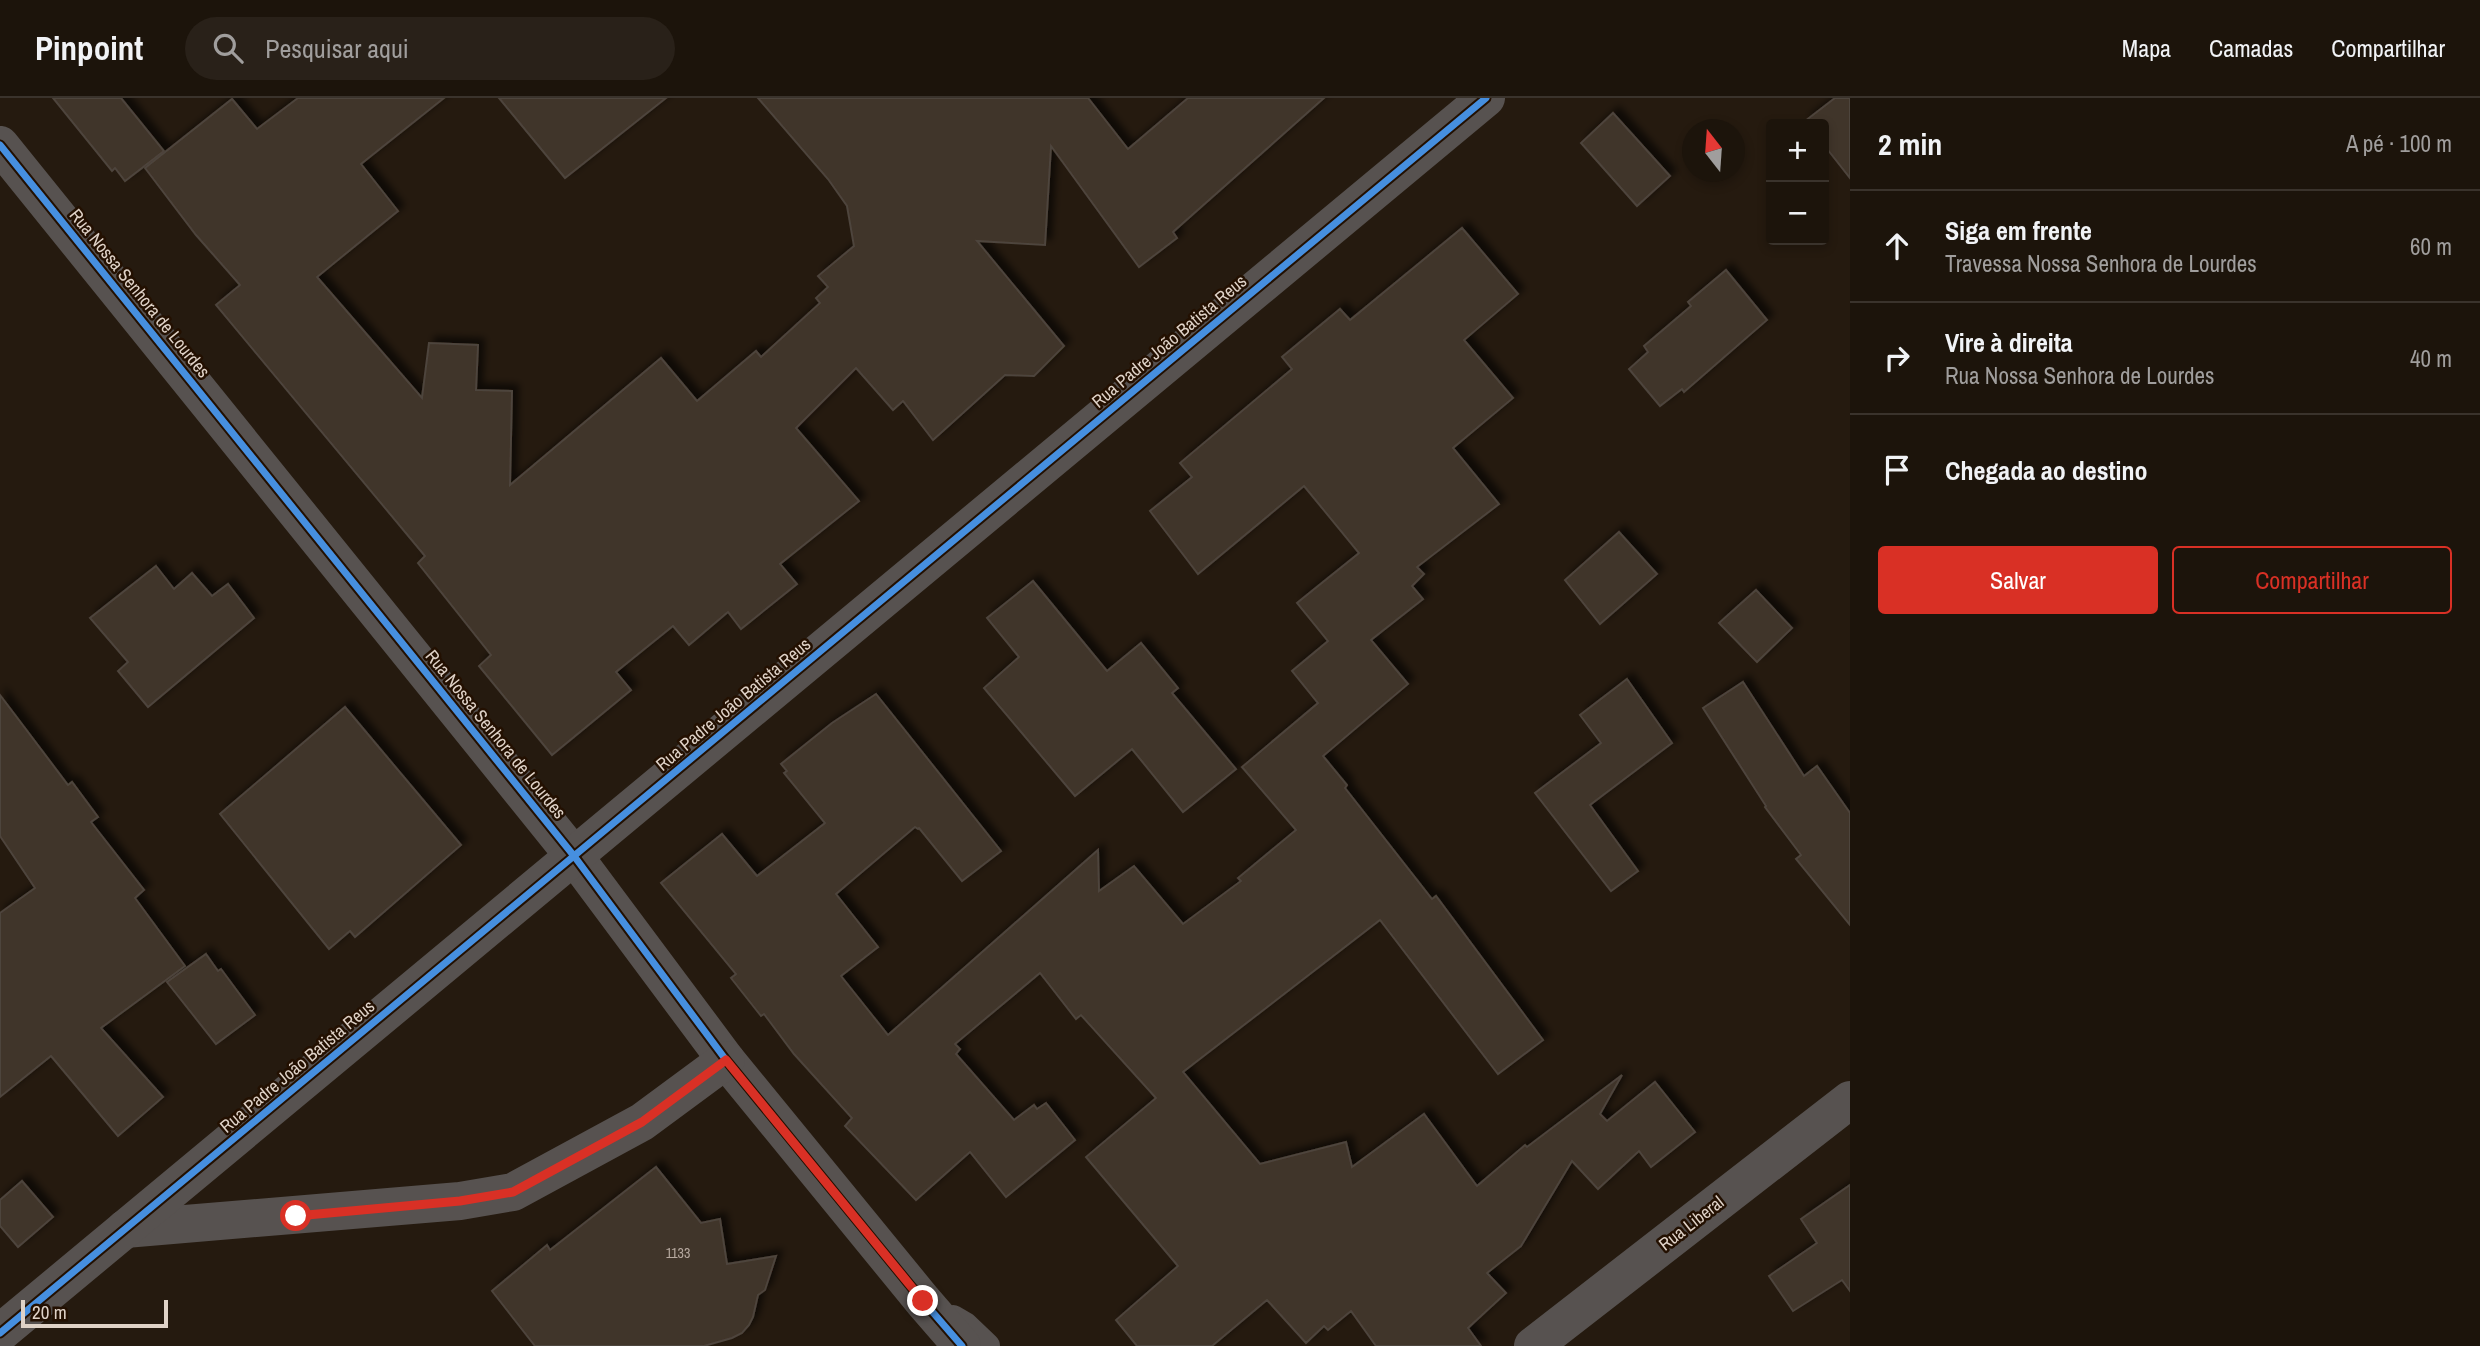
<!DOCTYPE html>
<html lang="pt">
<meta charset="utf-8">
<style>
:root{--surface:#1c140b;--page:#292119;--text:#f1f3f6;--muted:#a09e9d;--line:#3a332c;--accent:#d93025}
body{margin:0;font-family:"Archivo Narrow",sans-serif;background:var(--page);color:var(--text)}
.controls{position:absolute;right:21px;top:21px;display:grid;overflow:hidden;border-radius:7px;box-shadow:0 4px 10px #0003}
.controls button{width:63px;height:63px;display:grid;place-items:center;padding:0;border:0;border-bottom:2px solid var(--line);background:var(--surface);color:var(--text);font:35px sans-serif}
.compass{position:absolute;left:1682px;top:21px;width:63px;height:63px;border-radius:50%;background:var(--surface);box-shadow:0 4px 10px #0003;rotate:343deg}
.scale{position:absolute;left:21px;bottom:18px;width:147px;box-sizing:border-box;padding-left:7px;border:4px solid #dfd2c7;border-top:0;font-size:19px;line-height:24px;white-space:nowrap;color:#dfd2c7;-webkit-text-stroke:5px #231001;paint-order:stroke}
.stop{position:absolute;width:21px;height:21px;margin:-16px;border:5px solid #d93025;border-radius:50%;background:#fff}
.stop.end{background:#d93025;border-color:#fff;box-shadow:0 2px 7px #0008}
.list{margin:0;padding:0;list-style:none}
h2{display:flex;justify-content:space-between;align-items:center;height:91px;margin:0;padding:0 28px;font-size:30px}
h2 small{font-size:23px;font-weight:400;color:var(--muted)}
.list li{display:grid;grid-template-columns:46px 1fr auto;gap:21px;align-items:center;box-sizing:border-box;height:112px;padding:0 28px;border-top:2px solid var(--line)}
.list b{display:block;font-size:26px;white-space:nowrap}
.list p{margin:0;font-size:23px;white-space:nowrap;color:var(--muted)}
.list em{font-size:23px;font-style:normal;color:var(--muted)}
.actions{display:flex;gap:14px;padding:21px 28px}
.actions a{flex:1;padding:16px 0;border:2px solid var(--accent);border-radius:7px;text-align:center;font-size:24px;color:var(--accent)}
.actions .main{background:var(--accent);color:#fff}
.icon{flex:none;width:38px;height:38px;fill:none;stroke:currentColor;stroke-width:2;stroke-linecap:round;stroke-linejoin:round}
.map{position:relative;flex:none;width:1850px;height:1248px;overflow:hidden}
header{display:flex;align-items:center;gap:42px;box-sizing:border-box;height:98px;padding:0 35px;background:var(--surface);border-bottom:2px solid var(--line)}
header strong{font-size:33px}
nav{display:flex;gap:38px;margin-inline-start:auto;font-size:24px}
.search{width:490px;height:63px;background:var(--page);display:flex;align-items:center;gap:18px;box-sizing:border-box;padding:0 24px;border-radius:38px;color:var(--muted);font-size:26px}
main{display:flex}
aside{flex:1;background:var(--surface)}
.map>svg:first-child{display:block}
</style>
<header>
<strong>Pinpoint</strong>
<div class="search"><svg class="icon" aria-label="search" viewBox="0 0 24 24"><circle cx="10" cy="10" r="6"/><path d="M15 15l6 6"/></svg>Pesquisar aqui</div>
<nav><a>Mapa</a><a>Camadas</a><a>Compartilhar</a></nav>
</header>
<main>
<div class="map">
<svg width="1850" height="1248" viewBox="0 0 1850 1248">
<defs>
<filter id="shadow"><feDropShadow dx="6" dy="-6" stdDeviation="3.5" flood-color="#0009"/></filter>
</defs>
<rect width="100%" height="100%" fill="#251a0f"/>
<!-- building -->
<g fill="#403429" stroke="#4e443c" stroke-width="2" filter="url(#shadow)">
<path d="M53,0H121L164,53L125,83L115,70L112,73Z"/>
<path d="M298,0H444L361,66L398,113L317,179L422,300L429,245L478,247L476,292L512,293L510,387L661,260L697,303L756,253L761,259L820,205L816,200L828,189L818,178L854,148L847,108L828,81L758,0H1088L1128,51L1188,0H1324L1173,134L1177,140L1139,169L1051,48L1045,147L977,143L1064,248L1034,278L1005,277L933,342L903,303L893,312L856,270L796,330L859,403L780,466L797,486L741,531L728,514L689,547L673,528L616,574L631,592L552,657L479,568L491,557L418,465L425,458L216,207L240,187L196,137L145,70L232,1L257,31Z"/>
<path d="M499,0H666L565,80Z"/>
<path d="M1835,0H1850V80L1824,47V26H1808L1805,23Z"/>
<path d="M1613,15L1670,78L1637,108L1581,45Z"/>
<path d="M1462,130L1518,196L1464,242L1513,300L1453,350L1499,406L1417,469L1424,476L1412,488L1423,501L1371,542L1408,586L1323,658L1347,687L1345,690L1432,801L1436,798L1543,942L1498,976L1380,822L1183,974L1260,1066L1346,1044L1352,1069L1424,1016L1477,1088L1525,1047L1527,1049L1622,977L1600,1016L1607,1023L1655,984L1695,1034L1651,1069L1639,1053L1598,1091L1572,1063L1521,1148L1487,1175L1506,1195L1468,1230L1481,1248H1376L1351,1213L1328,1232L1324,1228L1306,1245L1267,1202L1212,1248H1137L1116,1222L1178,1168L1086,1059L1156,1000L1081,917L1076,921L1040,875L955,946L960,951L956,956L1014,1022L1034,1007L1037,1011L1046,1005L1075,1042L1006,1099L970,1054L916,1102L845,1028L852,1020L794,956L764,916L761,918L731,880L736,876L661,785L722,736L757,778L825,725L784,675L787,673L781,666L832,625L876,596L1001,753L962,783L919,730L918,731L915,729L836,796L878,849L841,878L888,937L1098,752L1099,793L1134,768L1183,826L1241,783L1238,780L1296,732L1242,669L1318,605L1292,573L1328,543L1297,505L1359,455L1304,388L1198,476L1150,413L1192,379L1180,365L1292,271L1282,259L1340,211L1350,222Z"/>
<path d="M1726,172L1767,222L1684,294L1682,291L1660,308L1629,271L1648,254L1644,248L1691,208L1688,204Z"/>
<path d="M1619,434L1657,476L1600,526L1565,482Z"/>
<path d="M156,468L174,491L192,475L212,498L228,486L254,520L148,609L118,573L128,564L90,520Z"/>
<path d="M1033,483L1107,573L1141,545L1178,590L1172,595L1236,671L1183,714L1132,651L1075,698L984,590L1019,559L987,520Z"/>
<path d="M1756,492L1792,530L1757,564L1719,525Z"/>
<path d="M1627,581L1672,645L1590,707L1638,773L1611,793L1535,695L1601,645L1580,617Z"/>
<path d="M1743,584L1804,678L1817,668L1850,715V827L1796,761L1801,757L1765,709L1766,708L1703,610Z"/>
<path d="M0,597L68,687L72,684L98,719L91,724L144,792L135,800L185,868L101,930L163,999L118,1038L51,958L0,999V815L35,790L0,738Z"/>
<path d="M345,609L461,747L355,839L350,833L329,851L220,716Z"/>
<path d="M206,856L218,873L221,871L255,917L216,946L167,884Z"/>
<path d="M656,1069L701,1125L720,1121L727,1166L776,1158L765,1192L758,1197L753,1219L749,1227L742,1235L732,1240L704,1248H535L492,1193L547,1147L550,1152Z"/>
<path d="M22,1083L53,1119L18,1149L0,1128V1102Z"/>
<path d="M1850,1087V1193L1842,1182L1793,1213L1769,1178L1817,1145L1801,1121Z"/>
</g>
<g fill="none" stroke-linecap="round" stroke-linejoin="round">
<!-- lane -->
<path stroke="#575250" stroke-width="26" d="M953,1220L965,1227L987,1248"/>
<!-- street -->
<g stroke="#575250" stroke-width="38">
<path d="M0,47L574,758L726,962L923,1203L962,1248"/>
<path d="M125,1131L460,1103L513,1094L642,1024L726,962"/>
<path d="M0,1235L1486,0"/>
<path d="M1533,1248L1850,1002"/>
</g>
<defs>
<g id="cycleway">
<path d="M0,47L574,758L726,962L923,1203L962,1248"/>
<path d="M0,1235L1486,0"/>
</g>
</defs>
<!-- cycleway casing -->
<use href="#cycleway" stroke="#231001" stroke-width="11"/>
<!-- cycleway -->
<use href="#cycleway" stroke="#468fdf" stroke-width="7"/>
</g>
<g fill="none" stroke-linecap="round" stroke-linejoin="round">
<!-- route -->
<path stroke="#d93025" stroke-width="9" d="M296,1118L460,1103L513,1094L642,1024L726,962L923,1203"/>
</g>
<g text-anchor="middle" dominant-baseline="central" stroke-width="5" stroke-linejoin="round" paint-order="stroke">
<!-- number labels -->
<g font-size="14" fill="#b7aaa0">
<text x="678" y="1155">1133</text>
</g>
<!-- street labels -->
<g font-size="18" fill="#dfd2c7" stroke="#231001">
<text transform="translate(140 195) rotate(51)">Rua Nossa Senhora de Lourdes</text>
<text transform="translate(1169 243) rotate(-40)">Rua Padre João Batista Reus</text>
<text transform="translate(733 606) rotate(-40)">Rua Padre João Batista Reus</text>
<text transform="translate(496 636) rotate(51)">Rua Nossa Senhora de Lourdes</text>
<text transform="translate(297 968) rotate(-40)">Rua Padre João Batista Reus</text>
<text transform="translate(1691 1125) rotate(-38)">Rua Liberal</text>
</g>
</g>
</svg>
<div class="controls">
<button>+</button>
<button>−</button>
</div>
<svg class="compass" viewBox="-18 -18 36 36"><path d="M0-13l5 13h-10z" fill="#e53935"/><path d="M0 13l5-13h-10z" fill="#a09e9d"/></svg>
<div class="scale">20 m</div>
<div class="stop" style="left:296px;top:1118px"></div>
<div class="stop end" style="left:923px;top:1203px"></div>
</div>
<aside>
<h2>2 min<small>A pé · 100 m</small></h2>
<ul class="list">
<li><svg class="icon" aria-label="ahead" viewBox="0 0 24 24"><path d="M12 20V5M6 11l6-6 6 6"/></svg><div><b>Siga em frente</b><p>Travessa Nossa Senhora de Lourdes</p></div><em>60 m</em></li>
<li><svg class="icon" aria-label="right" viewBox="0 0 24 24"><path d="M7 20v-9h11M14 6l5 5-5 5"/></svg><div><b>Vire à direita</b><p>Rua Nossa Senhora de Lourdes</p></div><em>40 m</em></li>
<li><svg class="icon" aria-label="arrive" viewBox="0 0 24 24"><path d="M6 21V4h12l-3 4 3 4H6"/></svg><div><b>Chegada ao destino</b></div></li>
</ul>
<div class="actions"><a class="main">Salvar</a><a>Compartilhar</a></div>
</aside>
</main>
